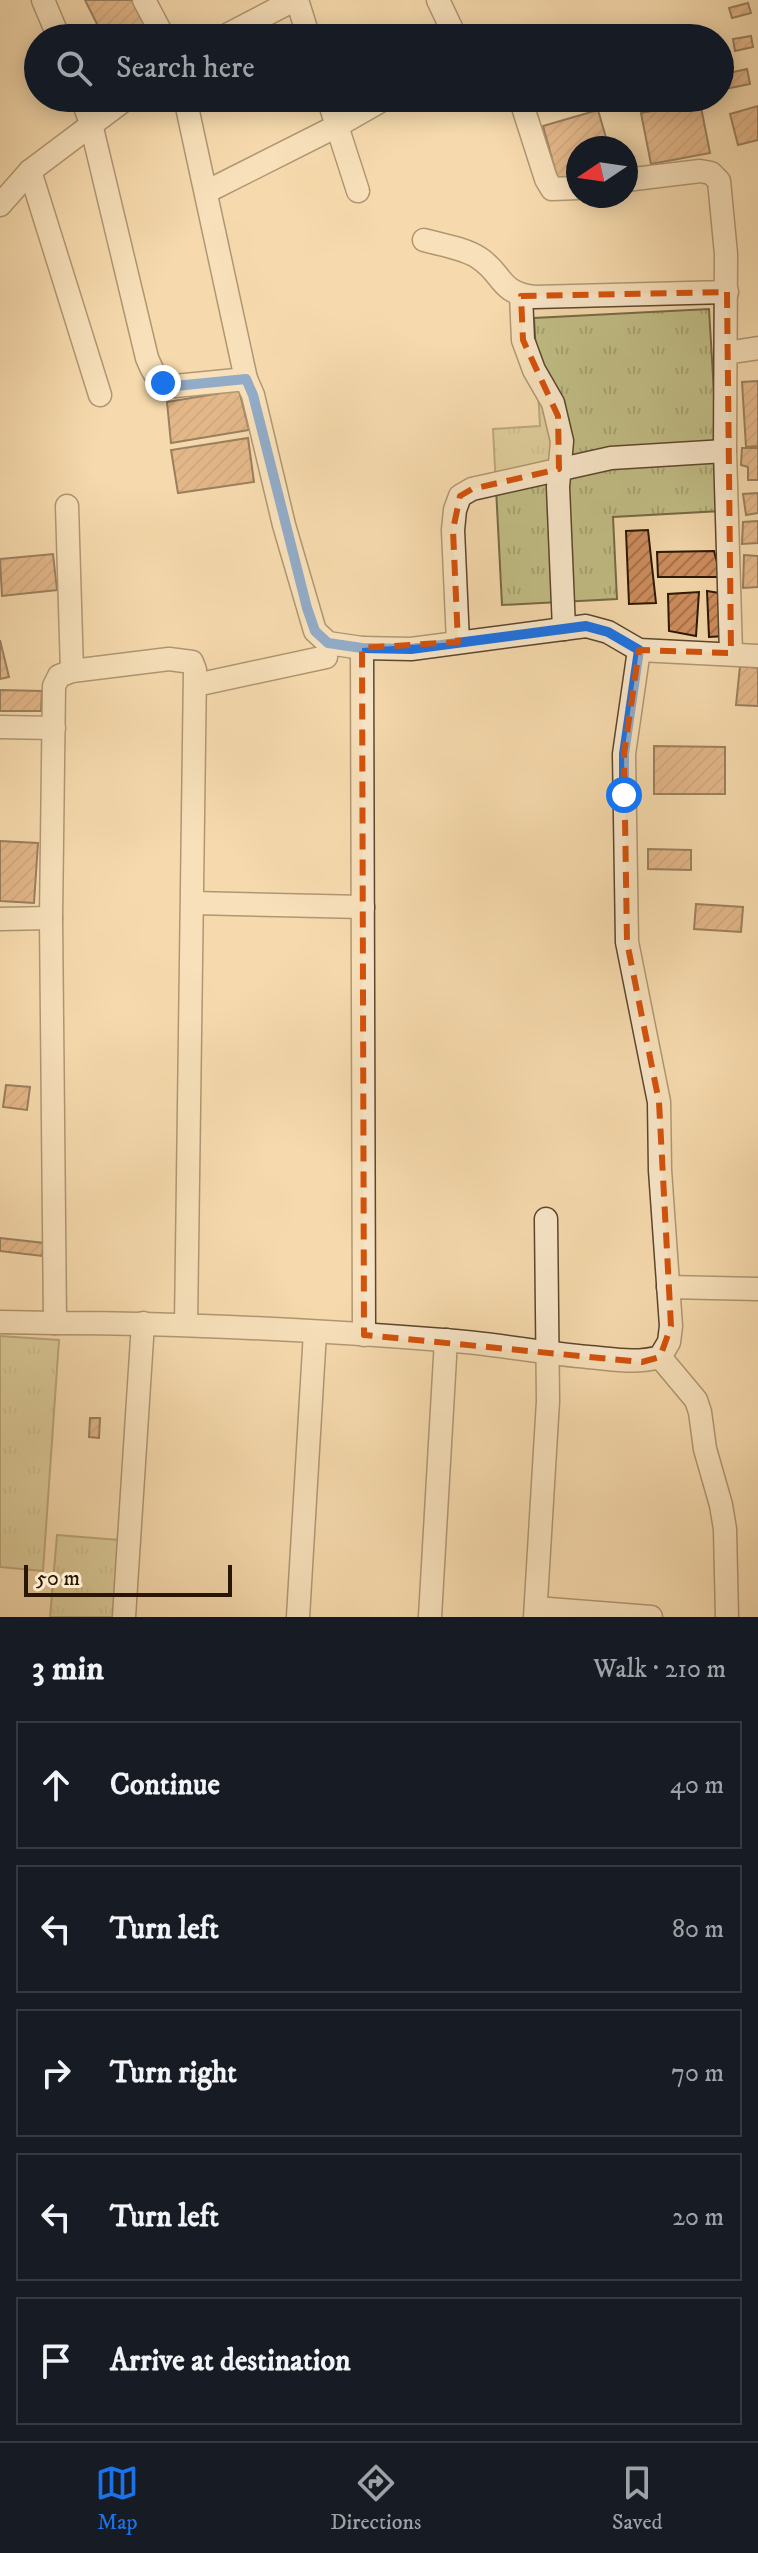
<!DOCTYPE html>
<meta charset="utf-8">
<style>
:root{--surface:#171b24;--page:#242831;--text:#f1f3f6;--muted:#9ea1a6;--line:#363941;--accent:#1a73e8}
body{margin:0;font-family:"IM FELL DW Pica",serif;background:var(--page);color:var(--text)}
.compass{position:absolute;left:566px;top:136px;width:72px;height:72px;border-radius:50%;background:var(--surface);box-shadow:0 4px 20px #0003;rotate:257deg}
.scale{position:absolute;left:24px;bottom:20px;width:208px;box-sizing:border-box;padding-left:8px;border:4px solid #291501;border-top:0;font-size:22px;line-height:28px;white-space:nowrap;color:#291501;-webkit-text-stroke:6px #f9e7ca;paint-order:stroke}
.stop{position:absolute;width:24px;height:24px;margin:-18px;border:6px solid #1a73e8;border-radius:50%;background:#fff}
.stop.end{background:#1a73e8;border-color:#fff;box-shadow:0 2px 8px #0008}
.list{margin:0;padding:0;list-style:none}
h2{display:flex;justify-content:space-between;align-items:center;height:104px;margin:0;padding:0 32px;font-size:34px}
h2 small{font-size:26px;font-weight:400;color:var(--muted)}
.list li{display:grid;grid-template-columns:52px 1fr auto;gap:24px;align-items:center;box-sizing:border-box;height:128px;margin:0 16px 16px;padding:0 16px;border:2px solid var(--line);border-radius:0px}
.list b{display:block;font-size:30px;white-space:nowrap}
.list em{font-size:26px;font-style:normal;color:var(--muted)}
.icon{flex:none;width:44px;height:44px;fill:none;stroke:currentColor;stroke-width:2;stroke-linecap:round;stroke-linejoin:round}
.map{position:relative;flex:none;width:758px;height:1617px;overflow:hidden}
.search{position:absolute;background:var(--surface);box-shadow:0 4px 20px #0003;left:24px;right:24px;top:24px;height:88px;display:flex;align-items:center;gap:20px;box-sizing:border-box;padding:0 28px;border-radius:44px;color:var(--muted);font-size:30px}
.sheet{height:824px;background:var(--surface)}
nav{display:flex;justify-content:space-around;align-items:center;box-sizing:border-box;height:112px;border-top:2px solid var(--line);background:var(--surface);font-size:22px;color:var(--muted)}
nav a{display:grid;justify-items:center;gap:4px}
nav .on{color:var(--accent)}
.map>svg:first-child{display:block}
</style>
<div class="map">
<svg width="758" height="1617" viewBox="0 0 758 1617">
<defs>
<pattern id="grass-tufts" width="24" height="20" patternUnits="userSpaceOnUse" patternTransform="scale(2)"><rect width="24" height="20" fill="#c2be86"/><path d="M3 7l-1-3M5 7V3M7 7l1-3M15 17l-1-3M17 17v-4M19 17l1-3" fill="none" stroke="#a7a272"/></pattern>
<pattern id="building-hatch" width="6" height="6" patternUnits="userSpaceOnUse" patternTransform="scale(2)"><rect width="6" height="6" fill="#cf8d5d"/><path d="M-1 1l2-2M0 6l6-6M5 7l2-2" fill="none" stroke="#a8724a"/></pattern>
</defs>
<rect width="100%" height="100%" fill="#f6daad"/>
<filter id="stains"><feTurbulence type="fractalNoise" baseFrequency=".0025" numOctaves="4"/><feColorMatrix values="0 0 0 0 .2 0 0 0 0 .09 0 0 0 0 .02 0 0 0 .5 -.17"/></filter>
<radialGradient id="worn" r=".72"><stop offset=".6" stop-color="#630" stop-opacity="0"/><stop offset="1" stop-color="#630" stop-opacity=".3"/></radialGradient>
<!-- grass -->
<g fill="url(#grass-tufts)" stroke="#766a44" stroke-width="2">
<path d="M709,309L721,511L613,517L617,599L502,605L493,429L540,426L534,318Z"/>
<path d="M0,1336L59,1340L43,1571L0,1567Z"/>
<path d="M57,1535L119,1540L113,1617H50Z"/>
</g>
<!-- building -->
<g fill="url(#building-hatch)" stroke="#291501" stroke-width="2">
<path d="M85,0H135L152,34L145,38H104Z"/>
<path d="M748,3L751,13L732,18L729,8Z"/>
<path d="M751,36L753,47L735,51L733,39Z"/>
<path d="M747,69L750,84L720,90V75Z"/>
<path d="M700,102L710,153L651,164L641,113Z"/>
<path d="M758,106V140L738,145L730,114Z"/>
<path d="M598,110L609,148H578V178L559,184L543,126Z"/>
<path d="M758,381V446L746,447L742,382Z"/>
<path d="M239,390L249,430L171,443L167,402Z"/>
<path d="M248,438L254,482L178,493L171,450Z"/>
<path d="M742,448H758V480H748V467L741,465Z"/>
<path d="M758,493V513L746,515L743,494Z"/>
<path d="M758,521V543L742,544L743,522Z"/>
<path d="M648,530L656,603L629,604L626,531Z"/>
<path d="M714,551L721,577H658L657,552Z"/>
<path d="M53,554L57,590L2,596L0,559Z"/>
<path d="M744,555L758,556V587L743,588Z"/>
<path d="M707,591L726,594L725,636L709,637Z"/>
<path d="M699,592L696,636L669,631L668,594Z"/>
<path d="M0,640L9,677L0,679Z"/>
<path d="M740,666L758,668V706L736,705Z"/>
<path d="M0,690L42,691L41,711H0Z"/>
<path d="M654,746L725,747V794H654Z"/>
<path d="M0,841L38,843L34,903L0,901Z"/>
<path d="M648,849L691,850V870L648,869Z"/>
<path d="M696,904L743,907L741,932L694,929Z"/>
<path d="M6,1085L30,1087L27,1110L3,1107Z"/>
<path d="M0,1238L44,1243L42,1256L0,1251Z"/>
<path d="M90,1418H100L99,1438L89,1437Z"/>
</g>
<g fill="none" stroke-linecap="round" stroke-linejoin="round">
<defs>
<g id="minor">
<path d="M43,0L59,38"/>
<path d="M144,0L164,38"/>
<path d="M297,0L309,38"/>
<path d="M438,0L456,38"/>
<path d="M221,38L294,0"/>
<path d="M82,98L91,124L147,358C153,373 157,382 175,386L246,379L253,395L284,525L315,631L328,643L362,648L364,1335"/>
<path d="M185,98L246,379"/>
<path d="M328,98L358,191"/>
<path d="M520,98L546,179L552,189L578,188"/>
<path d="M30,171L100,395"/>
<path d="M626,180L700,171L711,173L719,181L726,254L725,451L731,653"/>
<path d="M206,192L337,126L386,98"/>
<path d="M0,205L30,171L127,98"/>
<path d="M424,240C441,245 464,248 479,258C504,274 498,293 535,297L727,292"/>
<path d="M521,296L523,340L534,370L553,403L562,441L558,487L564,629"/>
<path d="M726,353L758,348"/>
<path d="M67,506L72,671"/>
<path d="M458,642L453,530L455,510L460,496L472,489L611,458L725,451"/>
<path d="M362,648L411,649L586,626L608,632L639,650L758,656"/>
<path d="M196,685L326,657"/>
<path d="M0,727L54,728"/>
<path d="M193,903L363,907"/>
<path d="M0,919L51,918"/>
<path d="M668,1287L758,1289"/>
<path d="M0,1322L55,1323"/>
<path d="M186,1325L195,670L192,662L169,659L72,671L59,676L54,686L51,918L55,1323C184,1323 314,1330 443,1340C491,1343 540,1353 588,1357C613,1359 635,1364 660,1357L669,1342L671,1326L660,1170L659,1102L627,942L624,754L639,650"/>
<path d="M660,1357L696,1400L700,1412L705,1449L721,1505L725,1529L727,1617"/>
<path d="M536,1608L651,1617"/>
<path d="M124,1617L143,1323"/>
<path d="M298,1617L315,1332"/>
<path d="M430,1617L446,1340"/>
<path d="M535,1617L548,1401L546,1219"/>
</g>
</defs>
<!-- minor casing -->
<use href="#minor" stroke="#5c462c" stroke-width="25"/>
<!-- minor -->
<use href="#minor" stroke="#f9e7ca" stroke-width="22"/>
</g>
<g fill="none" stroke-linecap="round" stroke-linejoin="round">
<!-- route -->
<path stroke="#1a73e8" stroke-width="10" d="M163,383L175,386L246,379L253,395L307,608L315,631L328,643L362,648L411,649L586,626L608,632L639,650L624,754V795"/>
</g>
<!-- marked area -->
<path d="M0 0H758V1617H0ZM727,292L731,653L639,650L624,754L627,942L659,1102L671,1326L660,1357L642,1362L364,1335L362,648L458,642L453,530L460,496L472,489L559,469L558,416L523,340L521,296Z" fill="#f6daad" fill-opacity=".55" fill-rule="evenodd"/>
<path fill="none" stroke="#d5520b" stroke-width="6" stroke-dasharray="16 10" stroke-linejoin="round" d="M727,292L731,653L639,650L624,754L627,942L659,1102L671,1326L660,1357L642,1362L364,1335L362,648L458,642L453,530L460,496L472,489L559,469L558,416L523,340L521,296Z"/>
<rect width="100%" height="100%" filter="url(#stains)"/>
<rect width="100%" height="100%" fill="url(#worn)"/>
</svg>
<svg class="compass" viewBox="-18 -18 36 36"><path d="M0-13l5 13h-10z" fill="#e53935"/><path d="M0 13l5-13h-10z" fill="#9ea1a6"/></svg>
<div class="scale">50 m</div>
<div class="stop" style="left:624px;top:795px"></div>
<div class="stop end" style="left:163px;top:383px"></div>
<div class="search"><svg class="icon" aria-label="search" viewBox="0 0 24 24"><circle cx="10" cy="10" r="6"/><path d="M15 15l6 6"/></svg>Search here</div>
</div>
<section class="sheet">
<h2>3 min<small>Walk · 210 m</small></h2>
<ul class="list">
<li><svg class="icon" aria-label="ahead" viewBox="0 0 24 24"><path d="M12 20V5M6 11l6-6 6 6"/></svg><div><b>Continue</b></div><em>40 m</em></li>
<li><svg class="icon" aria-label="left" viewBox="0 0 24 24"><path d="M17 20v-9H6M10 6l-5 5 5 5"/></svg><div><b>Turn left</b></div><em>80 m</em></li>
<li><svg class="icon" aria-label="right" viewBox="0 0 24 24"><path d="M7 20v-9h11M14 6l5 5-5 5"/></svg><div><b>Turn right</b></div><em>70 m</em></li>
<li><svg class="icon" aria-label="left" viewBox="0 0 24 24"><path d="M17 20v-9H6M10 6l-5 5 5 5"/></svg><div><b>Turn left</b></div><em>20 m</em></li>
<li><svg class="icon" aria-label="arrive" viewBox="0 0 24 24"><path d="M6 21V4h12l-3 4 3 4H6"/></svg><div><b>Arrive at destination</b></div></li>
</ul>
</section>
<nav>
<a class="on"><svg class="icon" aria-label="map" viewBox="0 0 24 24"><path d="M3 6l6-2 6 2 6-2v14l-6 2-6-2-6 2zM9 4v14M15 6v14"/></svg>Map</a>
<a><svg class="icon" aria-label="directions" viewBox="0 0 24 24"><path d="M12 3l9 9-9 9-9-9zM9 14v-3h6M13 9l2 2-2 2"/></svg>Directions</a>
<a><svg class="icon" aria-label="saved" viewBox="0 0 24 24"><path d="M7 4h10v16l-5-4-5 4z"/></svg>Saved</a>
</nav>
